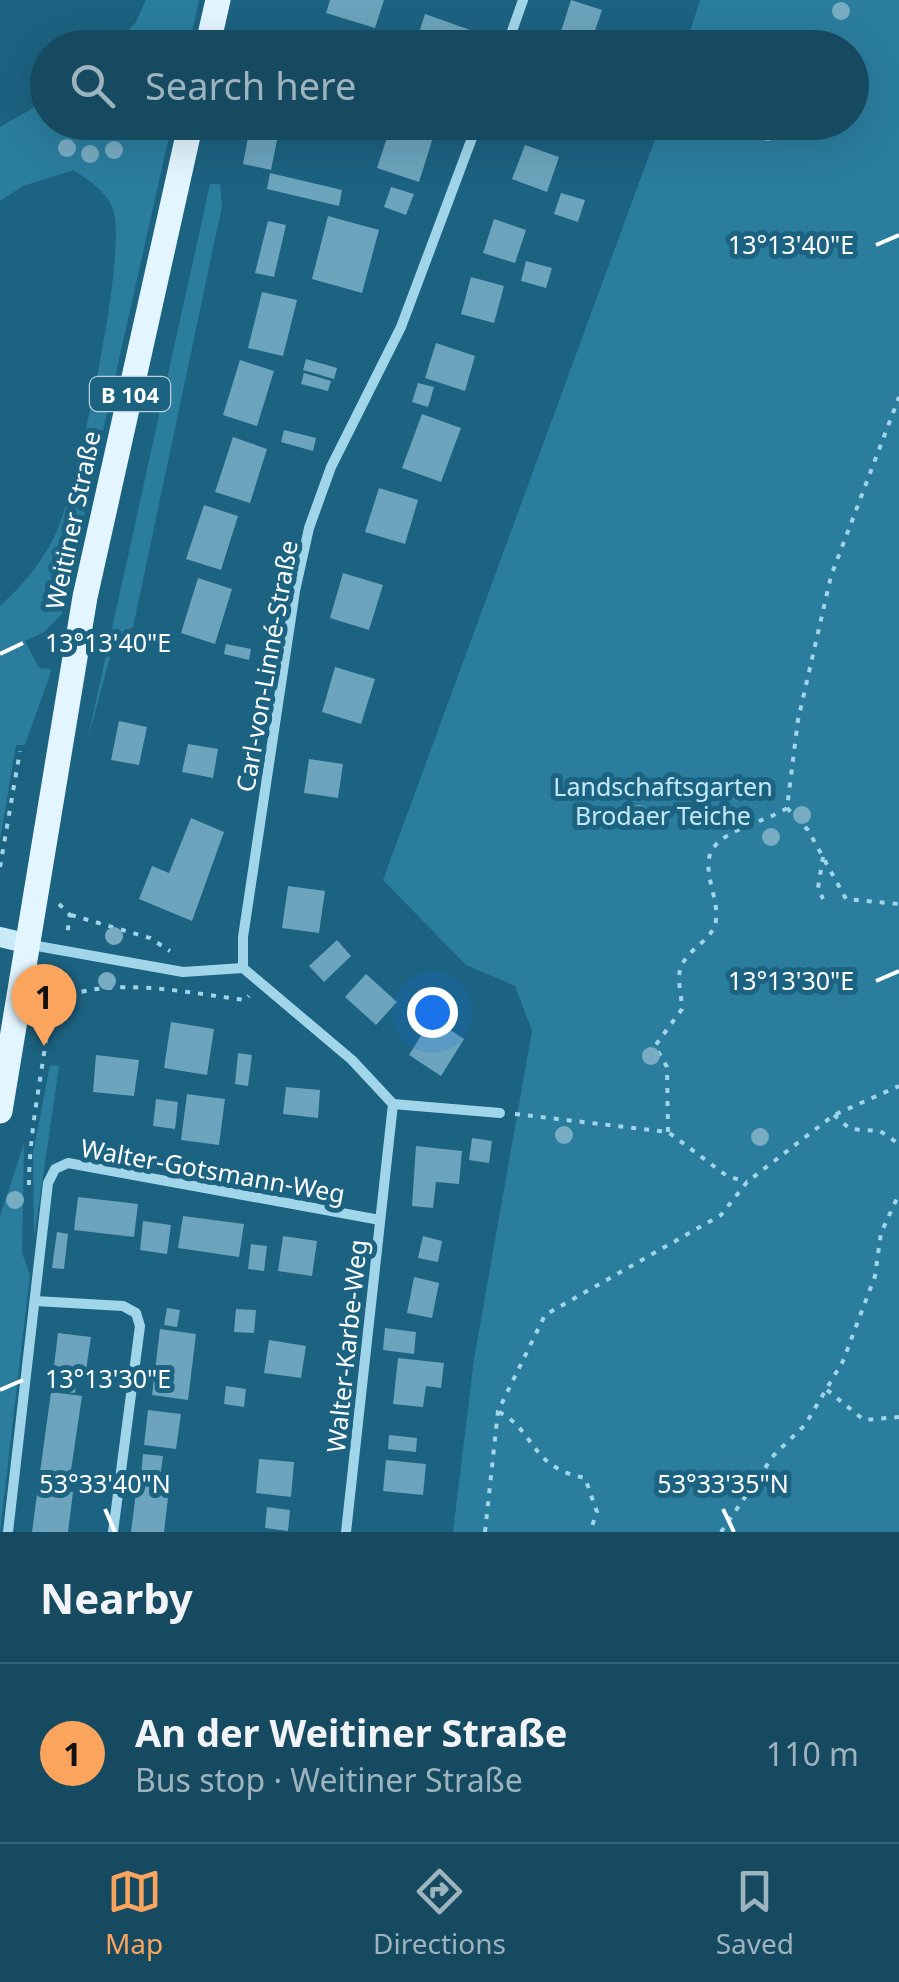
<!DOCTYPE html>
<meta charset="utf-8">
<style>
:root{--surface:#154a61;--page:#1e5167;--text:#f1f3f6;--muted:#9db3bd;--line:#346276;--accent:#fba45d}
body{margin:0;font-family:"Noto Sans",sans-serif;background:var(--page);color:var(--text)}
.you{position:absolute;left:432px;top:1012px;width:35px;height:35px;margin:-25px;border:8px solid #fff;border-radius:50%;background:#1a73e8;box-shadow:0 0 0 15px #1a73e833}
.badge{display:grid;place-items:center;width:65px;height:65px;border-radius:50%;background:var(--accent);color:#111;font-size:32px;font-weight:700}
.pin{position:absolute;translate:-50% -82px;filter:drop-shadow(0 2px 5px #0008)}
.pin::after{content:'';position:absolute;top:52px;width:35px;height:30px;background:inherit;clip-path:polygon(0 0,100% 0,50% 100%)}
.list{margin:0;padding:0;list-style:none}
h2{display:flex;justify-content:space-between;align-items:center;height:130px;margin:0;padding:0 40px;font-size:42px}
h2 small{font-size:32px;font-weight:400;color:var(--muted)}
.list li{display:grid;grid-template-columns:65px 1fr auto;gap:30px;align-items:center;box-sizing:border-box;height:180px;padding:0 40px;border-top:2px solid var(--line)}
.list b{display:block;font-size:38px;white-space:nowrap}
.list p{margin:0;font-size:32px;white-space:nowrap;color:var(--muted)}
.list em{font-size:32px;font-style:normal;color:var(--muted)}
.icon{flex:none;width:55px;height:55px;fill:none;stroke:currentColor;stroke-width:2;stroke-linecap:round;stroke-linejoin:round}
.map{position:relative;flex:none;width:899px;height:1532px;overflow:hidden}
.search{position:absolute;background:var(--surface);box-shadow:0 10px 40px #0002;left:30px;right:30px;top:30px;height:110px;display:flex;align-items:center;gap:25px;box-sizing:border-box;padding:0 35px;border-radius:55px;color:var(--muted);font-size:38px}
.sheet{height:310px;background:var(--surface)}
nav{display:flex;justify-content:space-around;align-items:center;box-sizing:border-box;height:140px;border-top:2px solid var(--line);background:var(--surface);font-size:28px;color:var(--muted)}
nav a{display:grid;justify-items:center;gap:5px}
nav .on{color:var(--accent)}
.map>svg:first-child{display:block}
</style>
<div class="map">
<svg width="899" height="1532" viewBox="0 0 899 1532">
<rect width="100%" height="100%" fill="#1c6281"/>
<!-- green -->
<g fill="#2b7d9e">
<path d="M146,0H199L189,47H112L136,22Z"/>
<path d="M700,0H899V1532H453L474,1359L532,1031L515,986L466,965L383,880L661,123L852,122V48L685,47Z"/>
<path d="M47,100L48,122L172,123L62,614L44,632L25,641L39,668L52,669L25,745H16L0,840V606C24,584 41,564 55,535C78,488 126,260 114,213C109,192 90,182 74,170L23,186L0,201V127Z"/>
<path d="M210,184H220L222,206L133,627L114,642L87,742Z"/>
<path d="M50,1065L59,1066L34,1238L33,1154Z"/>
<path d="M24,1144L22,1253L30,1275L0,1532V1216Z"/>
</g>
<!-- building -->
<g fill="#6ba4bc">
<path d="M330,0H384L375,28L326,13Z"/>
<path d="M571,0L602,10L589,48L558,41Z"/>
<path d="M425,14L473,31L467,48H414Z"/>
<path d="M251,122L280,125L271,170L243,164Z"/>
<path d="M392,122L436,128L419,182L377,168Z"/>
<path d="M553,122H584L580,133Z"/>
<path d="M525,145L559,157L547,192L512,179Z"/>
<path d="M270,173L342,190L339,206L267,189Z"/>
<path d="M391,187L414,194L406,215L384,207Z"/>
<path d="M561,193L585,200L578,222L554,214Z"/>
<path d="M328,216L379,230L362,293L312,279Z"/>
<path d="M494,219L526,230L515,263L483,253Z"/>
<path d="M268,221L286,225L274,277L255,273Z"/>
<path d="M526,261L552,268L546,288L521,281Z"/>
<path d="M471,277L504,286L494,323L461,314Z"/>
<path d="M262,292L297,300L283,356L248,348Z"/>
<path d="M436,343L475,356L465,391L425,378Z"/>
<path d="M306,359L337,368L334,379L303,370Z"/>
<path d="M240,360L274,371L257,426L223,415Z"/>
<path d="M304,373L331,381L328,391L301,384Z"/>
<path d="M418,383L434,387L428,407L412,402Z"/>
<path d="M422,414L461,428L441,482L402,468Z"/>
<path d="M284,430L316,438L313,451L281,442Z"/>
<path d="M233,437L267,449L250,503L215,492Z"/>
<path d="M379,488L418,500L405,544L365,532Z"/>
<path d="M204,505L238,516L221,570L186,559Z"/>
<path d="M343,573L383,585L369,630L330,618Z"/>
<path d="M198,578L232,589L215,644L181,633Z"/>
<path d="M226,644L251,649L249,660L224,654Z"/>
<path d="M335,667L375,679L361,724L322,712Z"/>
<path d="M119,721L147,727L139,765L111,760Z"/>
<path d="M188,744L218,749L213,778L182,772Z"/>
<path d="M309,759L343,764L338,798L304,793Z"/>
<path d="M191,818L224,832L192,921L139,899L152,866L169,873Z"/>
<path d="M288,886L325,891L319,933L282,928Z"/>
<path d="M337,940L351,956L324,982L309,966Z"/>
<path d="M366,974L397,1002L376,1025L345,997Z"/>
<path d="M432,1018L464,1039L441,1076L409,1055Z"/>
<path d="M171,1022L214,1029L207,1075L164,1068Z"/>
<path d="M238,1053L252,1055L248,1086L235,1084Z"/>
<path d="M96,1055L139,1060L134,1096L93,1092Z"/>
<path d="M286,1087L320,1090L318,1118L283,1114Z"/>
<path d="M187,1094L225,1099L219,1145L181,1140Z"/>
<path d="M156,1099L178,1102L175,1129L153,1126Z"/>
<path d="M472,1138L492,1141L489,1163L469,1160Z"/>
<path d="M416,1146L462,1151L459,1184L436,1182L433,1208L412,1206Z"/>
<path d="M78,1197L138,1204L134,1237L74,1230Z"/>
<path d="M183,1216L244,1224L239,1257L178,1248Z"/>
<path d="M143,1221L171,1225L167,1254L140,1250Z"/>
<path d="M57,1232L68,1234L64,1269L52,1268Z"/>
<path d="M283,1236L317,1241L312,1276L278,1271Z"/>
<path d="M423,1236L442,1241L438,1262L418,1258Z"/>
<path d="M251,1244L267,1246L264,1271L248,1269Z"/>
<path d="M414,1277L439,1283L432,1318L407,1313Z"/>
<path d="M167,1308L180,1310L177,1327L164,1325Z"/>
<path d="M236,1309L256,1310L254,1333L234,1332Z"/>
<path d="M385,1328L416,1332L414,1354L383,1350Z"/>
<path d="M160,1329L196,1334L188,1400L152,1395Z"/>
<path d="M58,1333L91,1337L86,1370L54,1366Z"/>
<path d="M269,1340L306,1346L301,1378L264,1373Z"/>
<path d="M398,1358L444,1363L441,1388L426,1386L423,1407L393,1404Z"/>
<path d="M53,1371L77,1374L75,1393L51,1390Z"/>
<path d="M226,1386L246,1389L244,1407L224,1404Z"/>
<path d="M51,1392L82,1396L70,1477L40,1472Z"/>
<path d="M148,1410L181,1414L176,1449L144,1445Z"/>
<path d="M389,1435L417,1438L416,1452L388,1449Z"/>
<path d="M143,1454L163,1456L160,1478L141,1476Z"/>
<path d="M259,1459L294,1462L291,1497L256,1493Z"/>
<path d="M386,1460L426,1464L423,1495L383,1491Z"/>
<path d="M137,1485L169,1489L164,1532H131Z"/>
<path d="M38,1487L73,1492L68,1532H32Z"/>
<path d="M267,1507L290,1510L288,1531L265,1528Z"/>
</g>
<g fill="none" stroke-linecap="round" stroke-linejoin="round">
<!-- path -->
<g stroke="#a0d5ea" stroke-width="4" stroke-dasharray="5 8" stroke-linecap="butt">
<path d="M787,808L808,830L846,899L899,904"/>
<path d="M823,857L818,888L823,899"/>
<path d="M0,867L20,751"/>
<path d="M59,904L70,915L67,935"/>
<path d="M71,915L150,938L170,951"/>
<path d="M57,1000C111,975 188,993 245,1000L249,996"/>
<path d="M515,1114L668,1132L727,1176L747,1182"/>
<path d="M834,1115L850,1129L880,1131L899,1144"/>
<path d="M668,1132L667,1067L655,1046L682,1009C682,997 677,981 680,970C686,948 713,942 716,920C719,898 701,870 712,850C724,829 768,821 787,808L798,720L831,576L899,397"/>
<path d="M29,1185C29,1129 43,1072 49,1016L57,1000L62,969"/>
<path d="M827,1390L864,1420L899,1417"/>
<path d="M499,1412C536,1431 529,1467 585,1478L597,1512L590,1532"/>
<path d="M485,1532L498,1411L545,1315L721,1215L747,1182L834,1115L899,1086"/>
<path d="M721,1532L774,1455L805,1425L843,1361L875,1276L881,1233L899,1194"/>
</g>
<!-- street -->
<g stroke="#a0d5ea" stroke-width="10">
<path d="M506,48L523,0"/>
<path d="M26,944L183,972L243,968"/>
<path d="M243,968V937L295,591L309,528L331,467L401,327L478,122"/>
<path d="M243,968L352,1060L393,1104L346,1532"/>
<path d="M393,1104L500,1113"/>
<path d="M35,1301L123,1306L136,1313L140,1326L113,1532"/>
<path d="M8,1532L48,1183L55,1169L68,1163L380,1220"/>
</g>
<!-- secondary -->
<path stroke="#cbeaf7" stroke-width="20" d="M0,937L25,943"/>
<!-- primary -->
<g stroke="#e3f5fe" stroke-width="25">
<path d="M207,48L218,0"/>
<path d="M0,1111L85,597L191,122"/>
</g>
</g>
<!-- trees -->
<g fill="#78acc2">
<circle cx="841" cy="11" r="9"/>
<circle cx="768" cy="132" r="9"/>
<circle cx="67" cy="148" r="9"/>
<circle cx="114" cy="150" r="9"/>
<circle cx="90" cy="154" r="9"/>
<circle cx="739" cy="792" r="9"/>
<circle cx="639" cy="814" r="9"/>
<circle cx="802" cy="815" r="9"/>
<circle cx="771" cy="837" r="9"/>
<circle cx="114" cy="936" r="9"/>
<circle cx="107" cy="981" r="9"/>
<circle cx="651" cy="1056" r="9"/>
<circle cx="564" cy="1135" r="9"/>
<circle cx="760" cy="1137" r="9"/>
<circle cx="15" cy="1200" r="9"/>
</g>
<!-- ticks -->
<path fill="none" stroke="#fff" stroke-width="4" d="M876,245L899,235M0,654L23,643M876,981L899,971M0,1390L23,1380M105,1509L115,1532M723,1509L734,1532"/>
<g text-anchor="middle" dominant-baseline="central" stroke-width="10" stroke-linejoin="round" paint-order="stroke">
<!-- shield labels -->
<rect fill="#1c6281" stroke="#bbd0d9" stroke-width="2.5" x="90" y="377" width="80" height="34" rx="8"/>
<g font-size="22" font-weight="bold" fill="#fff">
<text x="130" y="394">B 104</text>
</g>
<!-- street labels -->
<g font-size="25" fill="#fff" stroke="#1c6281">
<text transform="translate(72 520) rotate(-78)">Weitiner Straße</text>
<text transform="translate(266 666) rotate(-80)">Carl-von-Linné-Straße</text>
<text transform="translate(213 1170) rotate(10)">Walter-Gotsmann-Weg</text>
<text transform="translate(346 1346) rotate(-84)">Walter-Karbe-Weg</text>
</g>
<!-- park labels -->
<g font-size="25" fill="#c4e9f7" stroke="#1c6281">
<text x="663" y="786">Landschaftsgarten<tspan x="663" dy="29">Brodaer Teiche</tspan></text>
</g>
</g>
<g font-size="25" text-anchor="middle" fill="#fff" stroke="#1c6281" stroke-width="10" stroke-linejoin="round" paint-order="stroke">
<text x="791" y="254">13°13'40"E</text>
<text x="108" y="652">13°13'40"E</text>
<text x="791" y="990">13°13'30"E</text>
<text x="108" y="1388">13°13'30"E</text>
<text x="105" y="1493">53°33'40"N</text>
<text x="723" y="1493">53°33'35"N</text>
</g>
</svg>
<div class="you"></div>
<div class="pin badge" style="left:44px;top:1046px">1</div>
<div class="search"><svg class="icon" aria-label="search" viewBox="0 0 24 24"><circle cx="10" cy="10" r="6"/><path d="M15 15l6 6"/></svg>Search here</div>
</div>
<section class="sheet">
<h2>Nearby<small></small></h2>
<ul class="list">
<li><span class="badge">1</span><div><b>An der Weitiner Straße</b><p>Bus stop · Weitiner Straße</p></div><em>110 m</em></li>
</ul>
</section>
<nav>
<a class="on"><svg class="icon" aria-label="map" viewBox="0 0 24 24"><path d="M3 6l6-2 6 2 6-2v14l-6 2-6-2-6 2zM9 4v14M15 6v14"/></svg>Map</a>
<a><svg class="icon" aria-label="directions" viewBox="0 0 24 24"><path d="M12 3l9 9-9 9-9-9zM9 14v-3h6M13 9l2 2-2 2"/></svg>Directions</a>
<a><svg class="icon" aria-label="saved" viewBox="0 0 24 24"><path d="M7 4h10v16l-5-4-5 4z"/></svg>Saved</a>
</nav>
